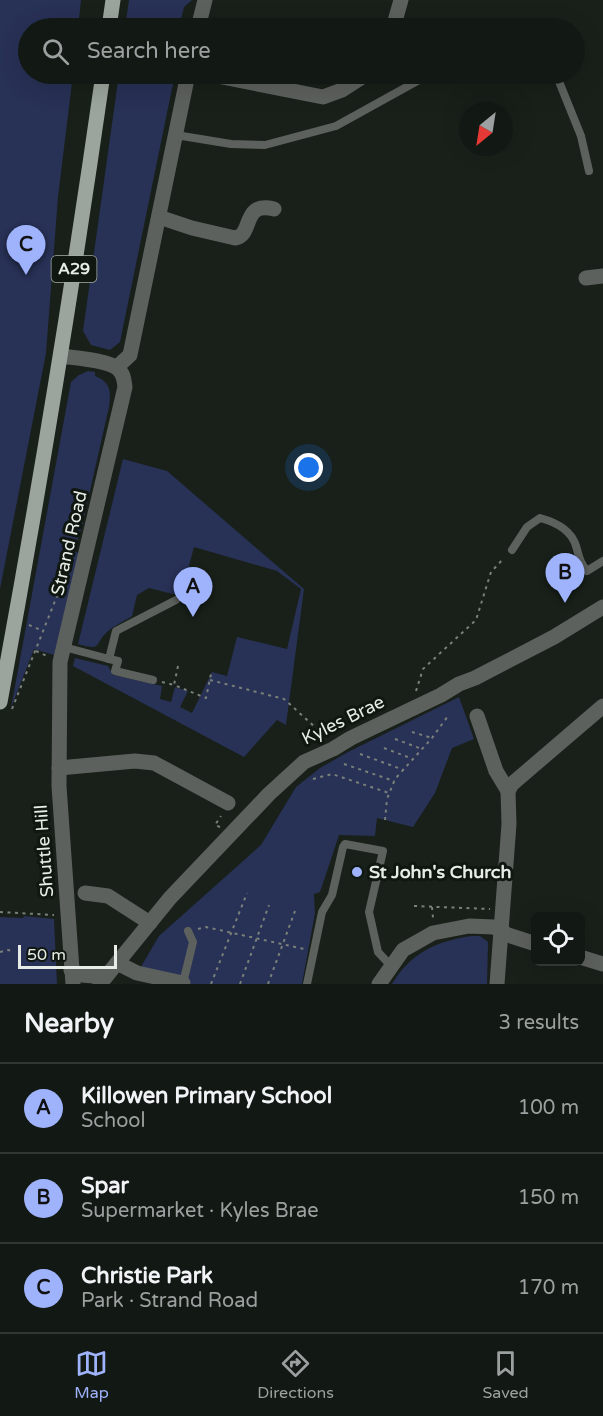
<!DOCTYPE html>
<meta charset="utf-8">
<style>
:root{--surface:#121813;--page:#1b211c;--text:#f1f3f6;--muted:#9ca0a0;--line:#313733;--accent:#9fb3fd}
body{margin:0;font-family:"Varela Round",sans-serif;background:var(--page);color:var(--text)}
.controls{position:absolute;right:18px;bottom:18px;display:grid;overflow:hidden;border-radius:9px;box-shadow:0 6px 24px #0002}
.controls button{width:54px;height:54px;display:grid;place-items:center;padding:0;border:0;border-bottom:2px solid var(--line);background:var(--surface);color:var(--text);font:30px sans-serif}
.compass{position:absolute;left:459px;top:102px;width:54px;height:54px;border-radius:50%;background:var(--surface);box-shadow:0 6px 24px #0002;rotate:210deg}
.scale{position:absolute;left:18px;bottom:15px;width:99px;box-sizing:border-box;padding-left:6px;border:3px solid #e7ece7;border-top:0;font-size:16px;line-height:21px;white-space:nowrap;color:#e7ece7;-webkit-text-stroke:4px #0f1710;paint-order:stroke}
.you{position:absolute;left:309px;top:468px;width:21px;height:21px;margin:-15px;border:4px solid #fff;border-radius:50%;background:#1a73e8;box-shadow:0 0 0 9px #1a73e833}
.badge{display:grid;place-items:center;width:39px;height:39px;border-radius:50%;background:var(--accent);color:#111;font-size:20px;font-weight:700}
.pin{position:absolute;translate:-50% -50px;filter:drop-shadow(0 2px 3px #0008)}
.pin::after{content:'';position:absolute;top:32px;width:21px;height:18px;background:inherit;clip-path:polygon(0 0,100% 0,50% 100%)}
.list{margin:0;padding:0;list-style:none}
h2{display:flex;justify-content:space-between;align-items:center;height:78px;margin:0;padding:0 24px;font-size:26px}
h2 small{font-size:20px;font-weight:400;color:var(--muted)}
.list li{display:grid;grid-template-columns:39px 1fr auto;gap:18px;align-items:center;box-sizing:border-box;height:90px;padding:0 24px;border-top:2px solid var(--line)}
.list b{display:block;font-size:22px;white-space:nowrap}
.list p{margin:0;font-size:20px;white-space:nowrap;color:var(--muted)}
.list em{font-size:20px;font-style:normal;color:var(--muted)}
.icon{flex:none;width:33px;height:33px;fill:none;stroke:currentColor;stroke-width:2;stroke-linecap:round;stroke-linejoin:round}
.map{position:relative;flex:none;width:603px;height:984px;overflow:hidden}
.search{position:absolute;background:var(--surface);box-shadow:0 6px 24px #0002;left:18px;right:18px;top:18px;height:66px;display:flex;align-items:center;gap:15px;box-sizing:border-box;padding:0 21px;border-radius:33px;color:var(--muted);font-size:22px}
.sheet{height:348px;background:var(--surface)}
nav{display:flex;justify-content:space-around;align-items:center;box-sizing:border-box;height:84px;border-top:2px solid var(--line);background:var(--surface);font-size:16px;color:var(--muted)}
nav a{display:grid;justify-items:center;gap:3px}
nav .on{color:var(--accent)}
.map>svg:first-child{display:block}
</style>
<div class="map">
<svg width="603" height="984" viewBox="0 0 603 984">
<rect width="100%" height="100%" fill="#182019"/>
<!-- green -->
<g fill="#283156">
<path d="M0,0H81L78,28H28V74H73L58,197L46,353L0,589Z"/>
<path d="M129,0H192L184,7L179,28H125Z"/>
<path d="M119,74H175L120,342L110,350L91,345L83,331Z"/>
<path d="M88,371L95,372V376C111,382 111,392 109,407L82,526L74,551L80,554L54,655L34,649L11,708L71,382L79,375Z"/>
<path d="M123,459L167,471L304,589L286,725L277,720L244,757L73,666L75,658L108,666L113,675L162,686L160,699L171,702L175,687L188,691L180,707L192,713L212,672L227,676L237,637L287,649L301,589L277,571L194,547L182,592L177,595L149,588L137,595L132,616C125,621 113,626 106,633C94,645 102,651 78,644Z"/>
<path d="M459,697L474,739L452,748L435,793L413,827L377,818L375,836L339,835L320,892L314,894L315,913L302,984H168L135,977L159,936L261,845L296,787L320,768L348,752Z"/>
<path d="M24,916L54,919L57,984H0V917L23,918Z"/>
<path d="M471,936H480L488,942L487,984H392C410,953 437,941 471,936Z"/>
</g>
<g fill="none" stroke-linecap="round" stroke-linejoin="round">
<!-- path -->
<g stroke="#79807a" stroke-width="2" stroke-dasharray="3 4.5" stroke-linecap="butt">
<path d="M29,625L43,631"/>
<path d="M36,651L47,656"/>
<path d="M178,666L174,685L206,698L211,674"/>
<path d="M210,680L284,699L325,736"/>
<path d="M162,682L174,685"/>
<path d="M416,691L423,669L476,620L491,572L504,558"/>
<path d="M12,709L63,581"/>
<path d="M412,732L432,738"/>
<path d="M395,739L422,749"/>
<path d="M384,748L413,759"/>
<path d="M360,754L404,770"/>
<path d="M344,764L394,781"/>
<path d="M313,779L332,774L389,793"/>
<path d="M385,820L387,799L395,779L432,738L448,716"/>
<path d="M220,827L215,825L221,816"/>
<path d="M414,906L490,909"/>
<path d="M432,907L433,918"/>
<path d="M0,912L54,915"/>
<path d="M198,929L206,927L304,949"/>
<path d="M0,952L8,950L13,951"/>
<path d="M211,984L247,893"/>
<path d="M240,984L269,905"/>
<path d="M268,984L295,911"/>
</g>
<!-- service -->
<g stroke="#5d615d" stroke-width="8">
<path d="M553,74L558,79L581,136L589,171"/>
<path d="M176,135L231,144L265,145L336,126L430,74"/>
<path d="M512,550L527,527L540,518C555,522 571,529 576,546C579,556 580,563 587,571L603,561"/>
<path d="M64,647L109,659L116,631L176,600"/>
<path d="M109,659L118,661L115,671L153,680"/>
<path d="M184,983H183L193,942L188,931"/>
<path d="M307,984L322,912L332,895L343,847L345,844L383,851L369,912L378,952L391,966"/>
</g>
<!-- minor -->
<g stroke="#5d615d" stroke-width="15">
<path d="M198,28L205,0"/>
<path d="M393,28L401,0"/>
<path d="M207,74L323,97L342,90L367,74"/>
<path d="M159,217L192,228L235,238C254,235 241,201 274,209"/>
<path d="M586,278L603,276"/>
<path d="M61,356C74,358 109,360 118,369C124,374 124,380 125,387L60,662L59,786L73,984"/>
<path d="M117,367L130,355L188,74"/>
<path d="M477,716L496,771L508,791"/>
<path d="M59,768L135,761L154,763L228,803"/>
<path d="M85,893L108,896L150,923"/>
<path d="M580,957L603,964"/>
<path d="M117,963L137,973L183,983"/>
<path d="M71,970L82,975L105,977"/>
<path d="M100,984L170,898L269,794L304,762L333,749L351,738L441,695L459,684L475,678L554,637L603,607"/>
<path d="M379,984L403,950L433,933L469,926L494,927L508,935L536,944"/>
<path d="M497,984L509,824L508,791L512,784L603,706"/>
</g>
<!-- primary -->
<g stroke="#9ca59d" stroke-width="15">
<path d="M109,28L113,0"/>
<path d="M0,702C39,493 73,284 103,74"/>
</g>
</g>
<!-- markers -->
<circle fill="#9fb3fd" stroke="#0f1710" stroke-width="2" cx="357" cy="872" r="6"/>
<g text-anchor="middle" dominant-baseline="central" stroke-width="6" stroke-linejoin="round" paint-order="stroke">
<!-- shield labels -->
<rect fill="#0f1710" stroke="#a6aca6" stroke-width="1.5" x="51.5" y="256" width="45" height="26" rx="4.5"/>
<g font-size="16" font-weight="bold" fill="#e7ece7">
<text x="74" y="269">A29</text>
</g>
<!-- street labels -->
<g font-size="18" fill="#e7ece7" stroke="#0f1710">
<text transform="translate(69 543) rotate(-77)">Strand Road</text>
<text transform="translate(343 720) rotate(-26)">Kyles Brae</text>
<text transform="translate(44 851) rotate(-94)">Shuttle Hill</text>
</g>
<!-- poi labels -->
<g font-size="18" font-weight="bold" fill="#e7ece7" stroke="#0f1710" text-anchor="start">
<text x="369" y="872">St John's Church</text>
</g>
</g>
</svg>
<div class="controls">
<button><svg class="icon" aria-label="locate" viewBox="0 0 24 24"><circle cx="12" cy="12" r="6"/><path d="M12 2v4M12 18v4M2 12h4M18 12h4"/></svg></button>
</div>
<svg class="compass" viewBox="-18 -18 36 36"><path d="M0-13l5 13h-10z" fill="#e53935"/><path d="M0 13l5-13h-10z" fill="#9ca0a0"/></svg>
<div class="scale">50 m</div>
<div class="you"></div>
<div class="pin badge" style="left:193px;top:617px">A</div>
<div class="pin badge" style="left:565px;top:603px">B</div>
<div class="pin badge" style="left:26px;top:275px">C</div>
<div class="search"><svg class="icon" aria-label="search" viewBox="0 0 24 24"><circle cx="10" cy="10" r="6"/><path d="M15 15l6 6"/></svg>Search here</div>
</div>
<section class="sheet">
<h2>Nearby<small>3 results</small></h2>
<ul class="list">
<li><span class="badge">A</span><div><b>Killowen Primary School</b><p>School</p></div><em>100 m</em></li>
<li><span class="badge">B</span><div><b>Spar</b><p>Supermarket · Kyles Brae</p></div><em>150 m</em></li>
<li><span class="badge">C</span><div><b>Christie Park</b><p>Park · Strand Road</p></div><em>170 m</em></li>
</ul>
</section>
<nav>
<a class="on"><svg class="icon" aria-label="map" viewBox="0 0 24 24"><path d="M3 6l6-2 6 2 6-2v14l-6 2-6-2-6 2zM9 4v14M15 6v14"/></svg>Map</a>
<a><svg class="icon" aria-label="directions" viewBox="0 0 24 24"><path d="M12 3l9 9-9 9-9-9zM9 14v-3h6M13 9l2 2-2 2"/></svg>Directions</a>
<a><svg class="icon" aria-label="saved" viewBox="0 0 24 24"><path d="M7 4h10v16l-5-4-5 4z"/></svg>Saved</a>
</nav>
